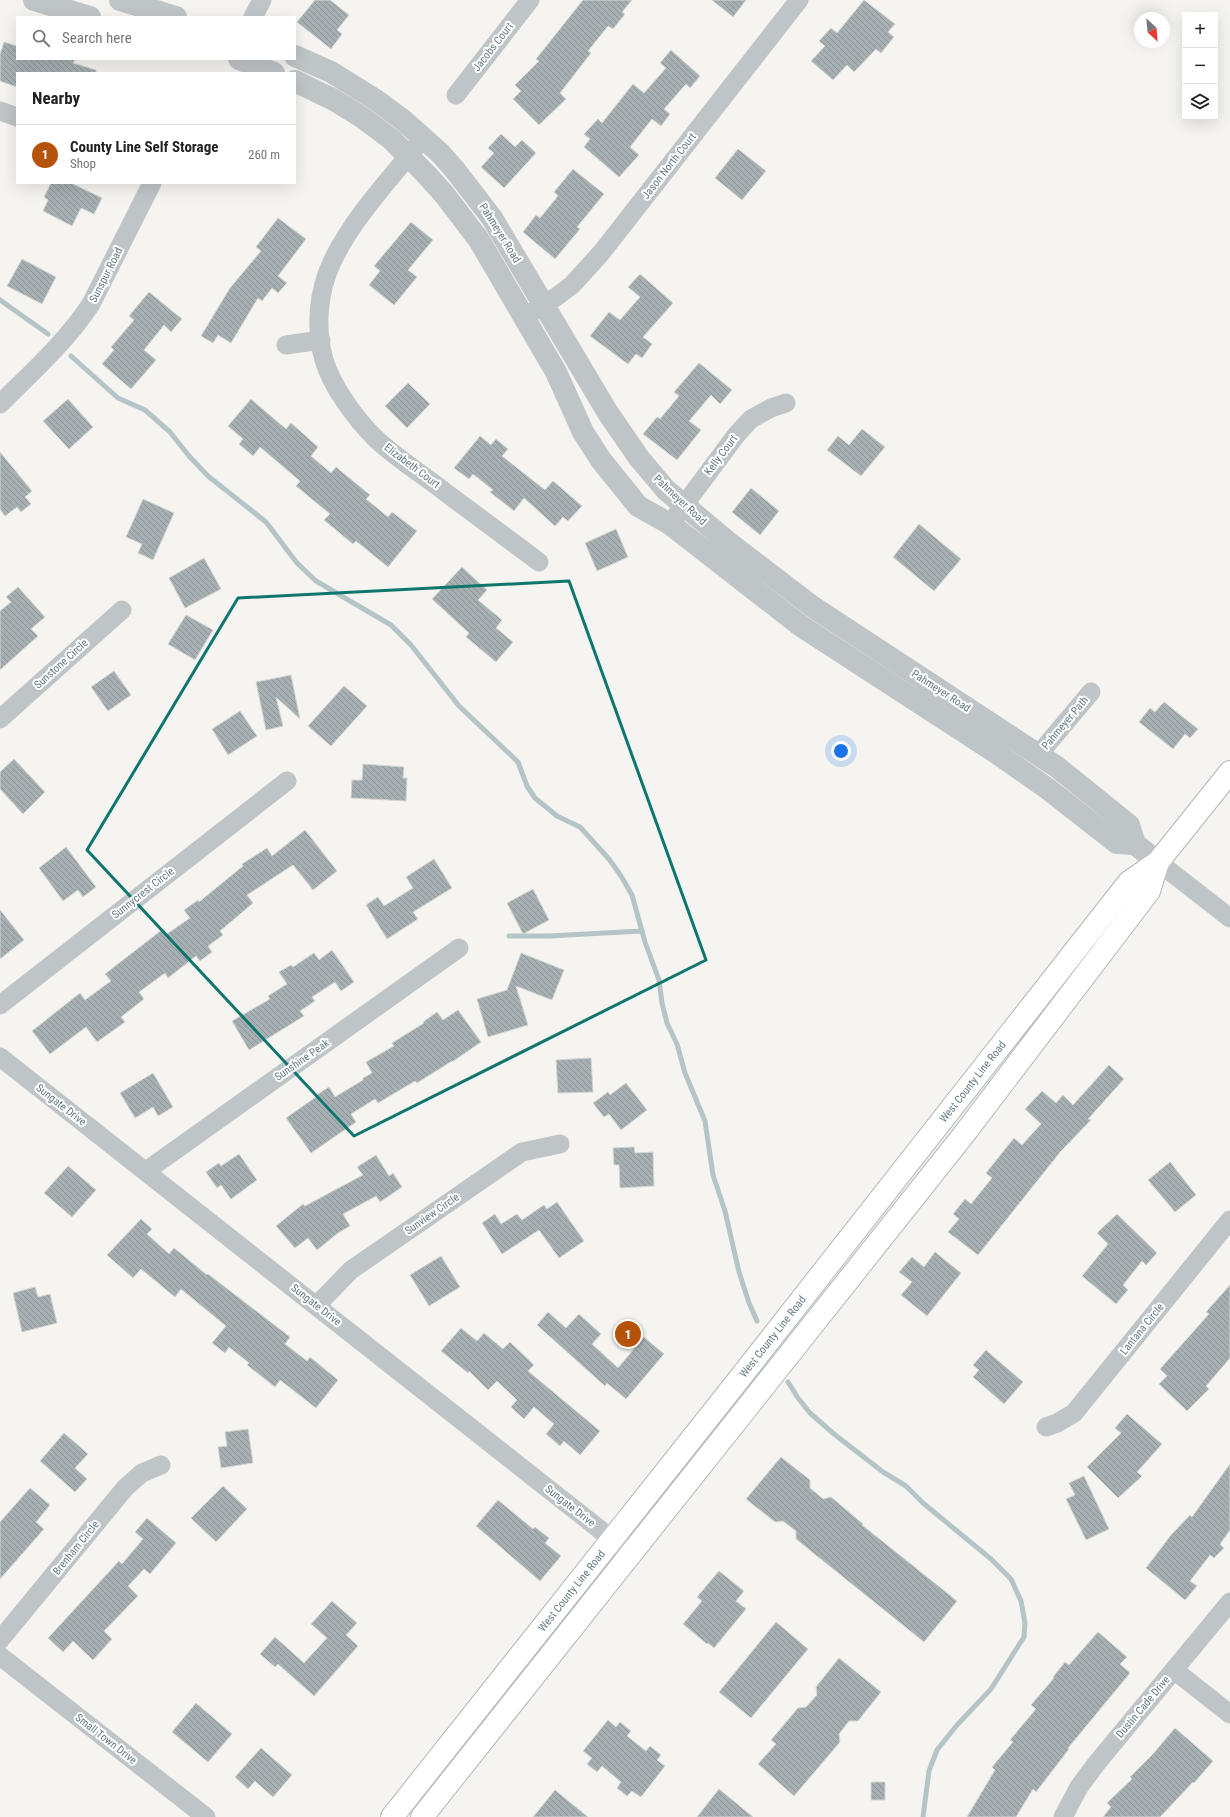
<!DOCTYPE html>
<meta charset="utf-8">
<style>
:root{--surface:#fff;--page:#f6f6f6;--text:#222;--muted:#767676;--line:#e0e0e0;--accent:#b45309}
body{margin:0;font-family:"Roboto Condensed",sans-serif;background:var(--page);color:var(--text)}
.controls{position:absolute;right:12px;top:12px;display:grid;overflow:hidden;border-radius:0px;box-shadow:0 4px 16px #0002}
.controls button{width:36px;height:36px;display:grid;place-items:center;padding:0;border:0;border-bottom:1px solid var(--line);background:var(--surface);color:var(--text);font:20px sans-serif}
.compass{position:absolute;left:1134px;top:12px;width:36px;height:36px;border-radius:50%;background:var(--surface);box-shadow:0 4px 16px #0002;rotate:154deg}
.you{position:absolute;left:841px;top:751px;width:14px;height:14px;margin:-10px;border:3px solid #fff;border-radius:50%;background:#1a73e8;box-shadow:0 0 0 6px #1a73e833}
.badge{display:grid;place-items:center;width:26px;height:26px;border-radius:50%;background:var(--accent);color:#fff;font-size:13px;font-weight:700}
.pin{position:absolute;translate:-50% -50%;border:2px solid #fff;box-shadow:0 1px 4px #0006}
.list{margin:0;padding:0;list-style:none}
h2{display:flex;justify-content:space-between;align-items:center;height:52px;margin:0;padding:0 16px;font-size:17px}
h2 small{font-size:13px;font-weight:400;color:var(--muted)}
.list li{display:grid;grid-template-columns:26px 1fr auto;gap:12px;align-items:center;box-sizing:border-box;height:60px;padding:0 16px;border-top:1px solid var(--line)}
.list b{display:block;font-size:15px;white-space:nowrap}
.list p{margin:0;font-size:13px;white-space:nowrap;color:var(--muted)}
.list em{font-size:13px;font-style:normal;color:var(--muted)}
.icon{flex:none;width:22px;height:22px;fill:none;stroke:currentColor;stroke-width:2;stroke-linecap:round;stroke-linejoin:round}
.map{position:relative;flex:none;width:1230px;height:1817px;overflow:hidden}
.search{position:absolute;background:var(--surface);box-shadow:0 4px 16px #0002;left:16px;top:16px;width:280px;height:44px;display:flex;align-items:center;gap:10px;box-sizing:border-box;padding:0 14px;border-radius:0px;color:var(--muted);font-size:15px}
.panel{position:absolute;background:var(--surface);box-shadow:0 4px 16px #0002;left:16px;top:72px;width:280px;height:112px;border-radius:0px}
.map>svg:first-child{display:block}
</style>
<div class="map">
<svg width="1230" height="1817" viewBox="0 0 1230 1817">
<defs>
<pattern id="building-back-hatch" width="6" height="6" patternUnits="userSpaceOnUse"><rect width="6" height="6" fill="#a6b0b3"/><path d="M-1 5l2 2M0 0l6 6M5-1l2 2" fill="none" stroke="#8b9497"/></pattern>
</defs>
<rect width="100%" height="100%" fill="#f5f4f0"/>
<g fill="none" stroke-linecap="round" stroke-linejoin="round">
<!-- stream -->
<g stroke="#b5c4c6" stroke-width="5">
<path d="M0,300L48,334"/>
<path d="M71,356L118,398L145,410L170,432L189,456L208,476L266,522L297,563L316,581L391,625L411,645L459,706L518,762L527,786L535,798L557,816L580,827L609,859L621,876L632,895L645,942L659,980L662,1003L667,1023L677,1044L685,1073L705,1121L713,1175L725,1211L739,1272L749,1303L757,1321"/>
<path d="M509,936H549L642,931"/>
<path d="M788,1382L798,1398L810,1413L834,1434L883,1472L906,1486L923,1503L991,1559L1011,1579L1021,1601L1025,1623L1024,1637L991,1689L957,1725L937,1750L929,1771L923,1817"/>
</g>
</g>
<!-- building -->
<g fill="url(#building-back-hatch)" stroke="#d6d5d3">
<path d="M315,0H330L349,15L337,30L342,34L331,49L297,22Z"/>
<path d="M583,0H632L622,12L625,14L613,29L608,26L588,51L591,53L560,93L566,99L539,125L513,99L521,91L515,85L539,61L536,59Z"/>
<path d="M712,0H746L733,17Z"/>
<path d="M864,0L895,24L888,32L894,37L881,53L876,49L854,72L847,65L833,80L811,61L825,46L819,41L831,28L837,33Z"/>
<path d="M4,42L17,46V59H75L73,63L96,70V73H17V87L0,81V54Z"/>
<path d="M671,50L700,76L690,88L686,84L664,109L670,114L661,126L652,119L630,147L639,155L619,177L584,147L590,139L584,134L598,119L602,123L633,84L644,93L666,68L660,63Z"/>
<path d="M501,134L515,147L522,140L536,153L504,188L481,167L494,153L488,148Z"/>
<path d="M738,149L766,171L742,200L715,178Z"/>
<path d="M573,169L604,194L577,227L580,229L555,259L523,232L536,215L540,218L558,196L554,192Z"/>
<path d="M51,183H71L102,198L94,214L81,208L72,226L43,211L48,200L44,197Z"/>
<path d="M278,218L306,239L278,276L287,283L278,293L272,288L262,301L258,298L231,343L218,335L213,343L201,336L230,288L261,251L256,247Z"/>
<path d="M411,222L433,240L408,270L417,277L394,305L369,285L380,271L374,266Z"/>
<path d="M22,259L56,277L42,304L7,286Z"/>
<path d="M640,274L673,303L643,337L652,344L642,358L636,354L628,364L590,336L609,312L620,320L640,297L628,287Z"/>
<path d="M149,292L182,319L171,332L164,325L144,350L156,360L131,389L102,364L114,350L111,347L134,320L129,316Z"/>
<path d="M699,363L732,390L720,404L711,395L689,421L701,430L677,460L643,434L657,417L660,419L679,396L674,392Z"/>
<path d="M408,383L430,404L407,428L385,406Z"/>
<path d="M68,399L93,427L69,449L43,421Z"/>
<path d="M251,399L286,429L291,423L318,447L311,456L331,473L336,467L370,495L366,499L388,517L392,512L417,531L388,567L356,541L353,544L324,520L330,514L296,486L300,481L260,447L253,456L239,444L243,439L228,426Z"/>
<path d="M862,429L885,447L861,476L827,450L838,436L849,445Z"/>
<path d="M480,436L491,445L496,439L508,449L502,456L545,490L553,481L582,506L568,521L563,517L555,526L524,498L514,511L490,492L493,490L473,474L469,479L454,468Z"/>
<path d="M0,452L32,491L25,497L31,504L21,512L17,507L5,516L0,509Z"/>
<path d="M751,488L779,511L760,535L732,512Z"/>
<path d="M143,499L174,513L153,560L138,553L142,544L126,537Z"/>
<path d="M919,524L961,559L934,591L893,557Z"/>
<path d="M616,529L628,557L597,571L585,543Z"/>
<path d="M204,558L221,589L185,608L169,578Z"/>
<path d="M462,567L487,590L478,600L502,620L496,628L513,642L496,662L466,637L469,633L432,599Z"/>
<path d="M18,587L45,617L31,629L38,636L0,670V611L11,602L6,597Z"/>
<path d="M186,615L213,630L195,660L168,644Z"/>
<path d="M114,671L131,695L108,711L91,687Z"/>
<path d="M291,675L300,719L276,697L283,726L266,730L256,682Z"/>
<path d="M344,686L367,706L331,746L308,726Z"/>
<path d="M1164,702L1198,729L1190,738L1185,734L1173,749L1139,722L1150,708L1155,712Z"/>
<path d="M240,711L257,736L228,755L212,729Z"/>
<path d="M14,759L45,792L23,814L0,789V772Z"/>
<path d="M363,764L404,767L403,778H407L406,801L351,798L352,780H362Z"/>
<path d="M305,830L337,871L313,890L293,865L247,895L253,903L220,931L223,935L208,946L212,952L200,961L196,956L168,978L165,973L139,992L144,999L121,1017L125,1022L97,1042L86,1027L50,1054L32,1031L80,993L85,1000L111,981L105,974L163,929L167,934L190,918L184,910L198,900L199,902L243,866L242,864L267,848L272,856Z"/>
<path d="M66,847L96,887L83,897L78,890L63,901L39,868Z"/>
<path d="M434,859L452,888L413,912L418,919L387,939L366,905L378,897L384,906L413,888L406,877Z"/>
<path d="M533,889L549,920L523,934L507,903Z"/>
<path d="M0,910L24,940L0,959Z"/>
<path d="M332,950L354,982L341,991L335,982L312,997L315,1001L300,1011L304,1016L249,1050L232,1021L270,999L268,996L287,984L279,972L291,965L293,967L314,953L319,960Z"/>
<path d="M521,953L564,970L552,1000L516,986L528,1025L488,1037L477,999L507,990Z"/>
<path d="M458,1010L481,1042L452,1062V1061L417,1083L415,1081L378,1103L375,1099L351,1114L356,1122L311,1153L286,1118L316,1097L315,1096L329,1087L335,1097L363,1080V1078L372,1073L366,1062L394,1046L392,1043L424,1023L423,1022L437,1012L443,1020Z"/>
<path d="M591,1058L593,1092L558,1093L556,1060Z"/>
<path d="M1109,1065L1124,1079L1088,1119L1091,1120L1061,1151L978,1255L948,1232L959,1219L953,1214L965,1199L971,1204L992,1178L986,1173L1014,1138L1022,1145L1041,1124L1025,1109L1042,1091L1056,1103L1063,1095L1073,1105Z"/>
<path d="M153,1073L173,1107L158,1116L153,1107L135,1118L120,1093Z"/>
<path d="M626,1083L647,1110L621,1130L609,1114L604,1117L593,1103L608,1092L610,1095Z"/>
<path d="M634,1147L635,1153L653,1152L654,1186L620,1188L619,1165H614L613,1148Z"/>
<path d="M239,1154L257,1180L231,1199L221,1185L217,1188L206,1172L219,1163L221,1166Z"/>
<path d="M376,1155L389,1176L393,1173L402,1187L380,1202L376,1196L343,1214L350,1226L338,1233L317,1250L308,1238L295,1248L276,1226L303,1204L305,1206L363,1175L357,1167Z"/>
<path d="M1170,1162L1196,1195L1175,1212L1148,1180Z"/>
<path d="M68,1166L96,1190L72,1217L44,1193Z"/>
<path d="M557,1202L584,1241L559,1258L539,1230L502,1254L482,1223L495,1214L501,1224L517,1214L522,1220L544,1205L547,1209Z"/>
<path d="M1117,1214L1157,1253L1146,1265L1142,1261L1123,1285L1128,1290L1116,1304L1082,1276L1108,1244L1097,1233Z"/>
<path d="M141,1219L152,1229L147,1234L169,1254L174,1248L207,1275L208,1274L290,1337L285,1344L307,1361L310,1357L338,1380L316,1408L280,1380L275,1387L247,1365L249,1363L229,1347L225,1353L212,1343L226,1326L181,1289L175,1297L141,1269L133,1278L107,1255Z"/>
<path d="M935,1252L961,1273L927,1316L901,1295L912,1282L899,1272L912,1257L924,1267Z"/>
<path d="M441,1256L460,1287L429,1306L410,1275Z"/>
<path d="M1230,1285V1358L1206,1386L1209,1389L1187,1411L1159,1384L1167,1376L1160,1369L1209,1314L1206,1312Z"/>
<path d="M35,1287L38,1297L50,1294L57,1323L22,1332L13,1293Z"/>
<path d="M548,1312L566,1328L579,1314L601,1334L592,1344L618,1368L644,1337L664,1354L626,1399L607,1383L605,1386L537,1325Z"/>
<path d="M461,1328L477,1341L484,1333L503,1349L510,1342L534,1365L528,1371L600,1431L580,1455L564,1441L560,1446L546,1434L554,1424L534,1407L524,1419L511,1407L517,1400L497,1381L488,1390L469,1371L468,1373L441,1351Z"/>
<path d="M986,1350L1023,1382L1004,1404L973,1377L979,1370L973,1365Z"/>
<path d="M1127,1414L1162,1444L1137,1472L1142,1476L1118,1498L1087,1467L1121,1433L1115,1428Z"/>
<path d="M248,1429L253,1463L221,1468L218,1447L227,1446L225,1432Z"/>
<path d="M64,1433L88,1454L75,1468L87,1479L75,1492L40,1461Z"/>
<path d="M781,1457L810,1480V1488L823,1499L831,1497L863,1524L862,1525L957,1601L924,1642L796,1539V1531L783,1521L775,1522L746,1499Z"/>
<path d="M1230,1464V1530L1220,1544L1224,1548L1214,1558L1210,1555L1190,1581L1197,1586L1185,1600L1146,1568L1171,1535L1190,1515L1192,1517Z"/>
<path d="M1084,1476L1109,1529L1086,1540L1066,1499L1075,1495L1069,1483Z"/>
<path d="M223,1486L247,1509L216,1542L191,1518Z"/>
<path d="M30,1488L50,1505L36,1522L44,1529L0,1579V1522Z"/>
<path d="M498,1500L533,1529L535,1527L549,1538L545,1543L561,1556L540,1581L476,1526Z"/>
<path d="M147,1518L176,1543L150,1574L144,1569L128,1586L138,1596L104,1631L112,1639L93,1660L73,1641L63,1652L48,1638L119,1561L122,1564L143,1539L135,1532Z"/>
<path d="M719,1571L744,1591L736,1601L746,1609L714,1648L708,1643L707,1644L683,1624L702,1601L697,1597Z"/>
<path d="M332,1601L357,1623L346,1635L358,1646L314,1696L278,1664L275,1667L260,1654L275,1637L304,1663L327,1638L311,1624Z"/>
<path d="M776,1622L808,1649L751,1718L719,1692Z"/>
<path d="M1098,1632L1127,1657L1120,1664L1130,1673L1068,1748L1069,1749L1036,1792L1033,1789L1016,1817H967L995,1770L992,1767L1013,1742L1010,1740L1036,1709L1031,1705L1054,1678L1053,1677L1065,1662L1069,1665Z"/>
<path d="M839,1658L881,1692L858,1721H849L839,1734L840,1742L794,1796L758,1764L776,1744L771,1740L798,1708L806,1707L817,1695L816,1687Z"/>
<path d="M196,1703L232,1734L208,1762L172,1732Z"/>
<path d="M608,1720L616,1727L620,1722L631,1731L627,1736L646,1751L650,1746L661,1755L657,1760L665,1766L641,1797L632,1791L627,1796L617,1788L621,1782L602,1766L597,1772L587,1764L592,1758L583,1751Z"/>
<path d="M1175,1728L1213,1761L1194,1783L1193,1782L1160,1817H1103L1111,1807L1107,1803L1132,1779L1130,1777L1153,1754Z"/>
<path d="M261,1748L292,1775L273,1797L255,1781L248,1789L235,1777Z"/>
<rect x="871" y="1782" width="14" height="18"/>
<path d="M719,1789L753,1817H697Z"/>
<path d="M555,1790L588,1817H533Z"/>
</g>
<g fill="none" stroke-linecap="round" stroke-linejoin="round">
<defs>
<g id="secondary">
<path id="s1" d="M392,1817L732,1388L1129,882L1158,862L1230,772"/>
<path d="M422,1817L965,1133L1149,891L1158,862"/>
</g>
</defs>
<!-- secondary casing -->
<use href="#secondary" stroke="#b1b8bb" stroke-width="24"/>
<!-- minor -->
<g stroke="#bfc4c6" stroke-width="19">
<path d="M253,17L262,0"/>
<path d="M456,95L530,0"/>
<path d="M0,111L17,117"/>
<path d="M423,138C392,177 353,217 332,262C318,291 315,329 324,360C332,387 356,419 375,438C396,458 422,474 445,492C476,515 508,539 539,562"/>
<path d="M531,313L556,297L572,285L601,253L799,0"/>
<path d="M286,345L321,340"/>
<path d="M0,404C32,372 66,342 91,304L152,183"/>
<path d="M670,524L737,434L751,419L771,408L786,403"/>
<path d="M0,719L122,610"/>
<path d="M1039,754L1091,692"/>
<path d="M1158,862L1230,918"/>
<path d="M0,1005L287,781"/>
<path d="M0,1057L631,1554"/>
<path d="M146,1171L459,948"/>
<path d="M317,1305L351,1270L522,1152L560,1144"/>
<path d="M1046,1427L1057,1423L1074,1413L1230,1220"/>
<path d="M0,1640L125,1488L142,1473L161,1465"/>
<path d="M0,1656L206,1817"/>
<path d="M1174,1670L1230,1714"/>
<path d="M1063,1817L1079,1787L1096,1764L1230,1602"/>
</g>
<!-- tertiary -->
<g stroke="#bfc4c6" stroke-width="22">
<path d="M34,0L90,17"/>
<path d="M120,0L176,17"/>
<path d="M295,56L331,72L376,100L403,120L441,154L455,170L492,218L608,413L639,458L666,490L728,542L813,607L1057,767L1129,825L1135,844L1158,862"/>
<path d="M239,59L274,73"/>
<path d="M295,81L334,100L363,118L391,139L425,173L444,194L479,240L556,372L583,432L601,460L638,506L670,524L801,626L995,752L1048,789L1117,843L1135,844"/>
</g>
<!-- secondary -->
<use href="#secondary" stroke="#fff" stroke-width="22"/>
</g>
<!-- marked area -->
<path fill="none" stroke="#0f766e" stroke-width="3" stroke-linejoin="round" d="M569,581L706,960L354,1136L87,850L238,598Z"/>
<g text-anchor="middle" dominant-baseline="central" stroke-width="4" stroke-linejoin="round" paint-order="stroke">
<!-- street labels -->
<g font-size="11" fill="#637982" stroke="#fff">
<text transform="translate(493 47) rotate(-52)">Jacobs Court</text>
<text transform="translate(669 166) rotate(-52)">Jason North Court</text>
<text transform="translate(500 233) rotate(58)">Pahmeyer Road</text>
<text transform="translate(106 275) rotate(-63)">Sunspur Road</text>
<text transform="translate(721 455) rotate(-53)">Kelly Court</text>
<text transform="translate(412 466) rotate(37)">Elizabeth Court</text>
<text transform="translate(680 500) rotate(43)">Pahmeyer Road</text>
<text transform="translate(61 664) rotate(-42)">Sunstone Circle</text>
<text transform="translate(941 691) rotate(33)">Pahmeyer Road</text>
<text transform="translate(1065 723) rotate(-50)">Pahmeyer Path</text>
<text transform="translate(143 893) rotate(-38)">Sunnycrest Circle</text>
<text transform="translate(302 1060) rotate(-35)">Sunshine Peak</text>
<text stroke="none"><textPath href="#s1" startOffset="937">West County Line Road</textPath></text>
<text transform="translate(61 1105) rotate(38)">Sungate Drive</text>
<text transform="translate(432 1214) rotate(-35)">Sunview Circle</text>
<text transform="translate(316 1305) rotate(38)">Sungate Drive</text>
<text transform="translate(1142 1329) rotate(-51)">Lantana Circle</text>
<text stroke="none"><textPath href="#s1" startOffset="613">West County Line Road</textPath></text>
<text transform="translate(570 1506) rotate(38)">Sungate Drive</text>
<text transform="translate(76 1548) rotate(-51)">Brenham Circle</text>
<text stroke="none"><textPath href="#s1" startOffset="289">West County Line Road</textPath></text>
<text transform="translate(1143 1707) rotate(-50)">Dustin Cade Drive</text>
<text transform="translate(106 1739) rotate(38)">Small Town Drive</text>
</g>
</g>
</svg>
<div class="controls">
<button>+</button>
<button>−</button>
<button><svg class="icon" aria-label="layers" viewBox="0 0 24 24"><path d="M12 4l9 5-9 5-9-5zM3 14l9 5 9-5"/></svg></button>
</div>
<svg class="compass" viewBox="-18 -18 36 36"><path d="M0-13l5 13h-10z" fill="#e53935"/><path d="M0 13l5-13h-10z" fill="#767676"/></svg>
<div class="you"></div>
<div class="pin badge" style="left:628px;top:1334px">1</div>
<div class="search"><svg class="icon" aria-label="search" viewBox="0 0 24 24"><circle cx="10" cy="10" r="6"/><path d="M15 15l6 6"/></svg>Search here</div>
<section class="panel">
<h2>Nearby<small></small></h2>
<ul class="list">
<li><span class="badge">1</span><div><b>County Line Self Storage</b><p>Shop</p></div><em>260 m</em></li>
</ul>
</section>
</div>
